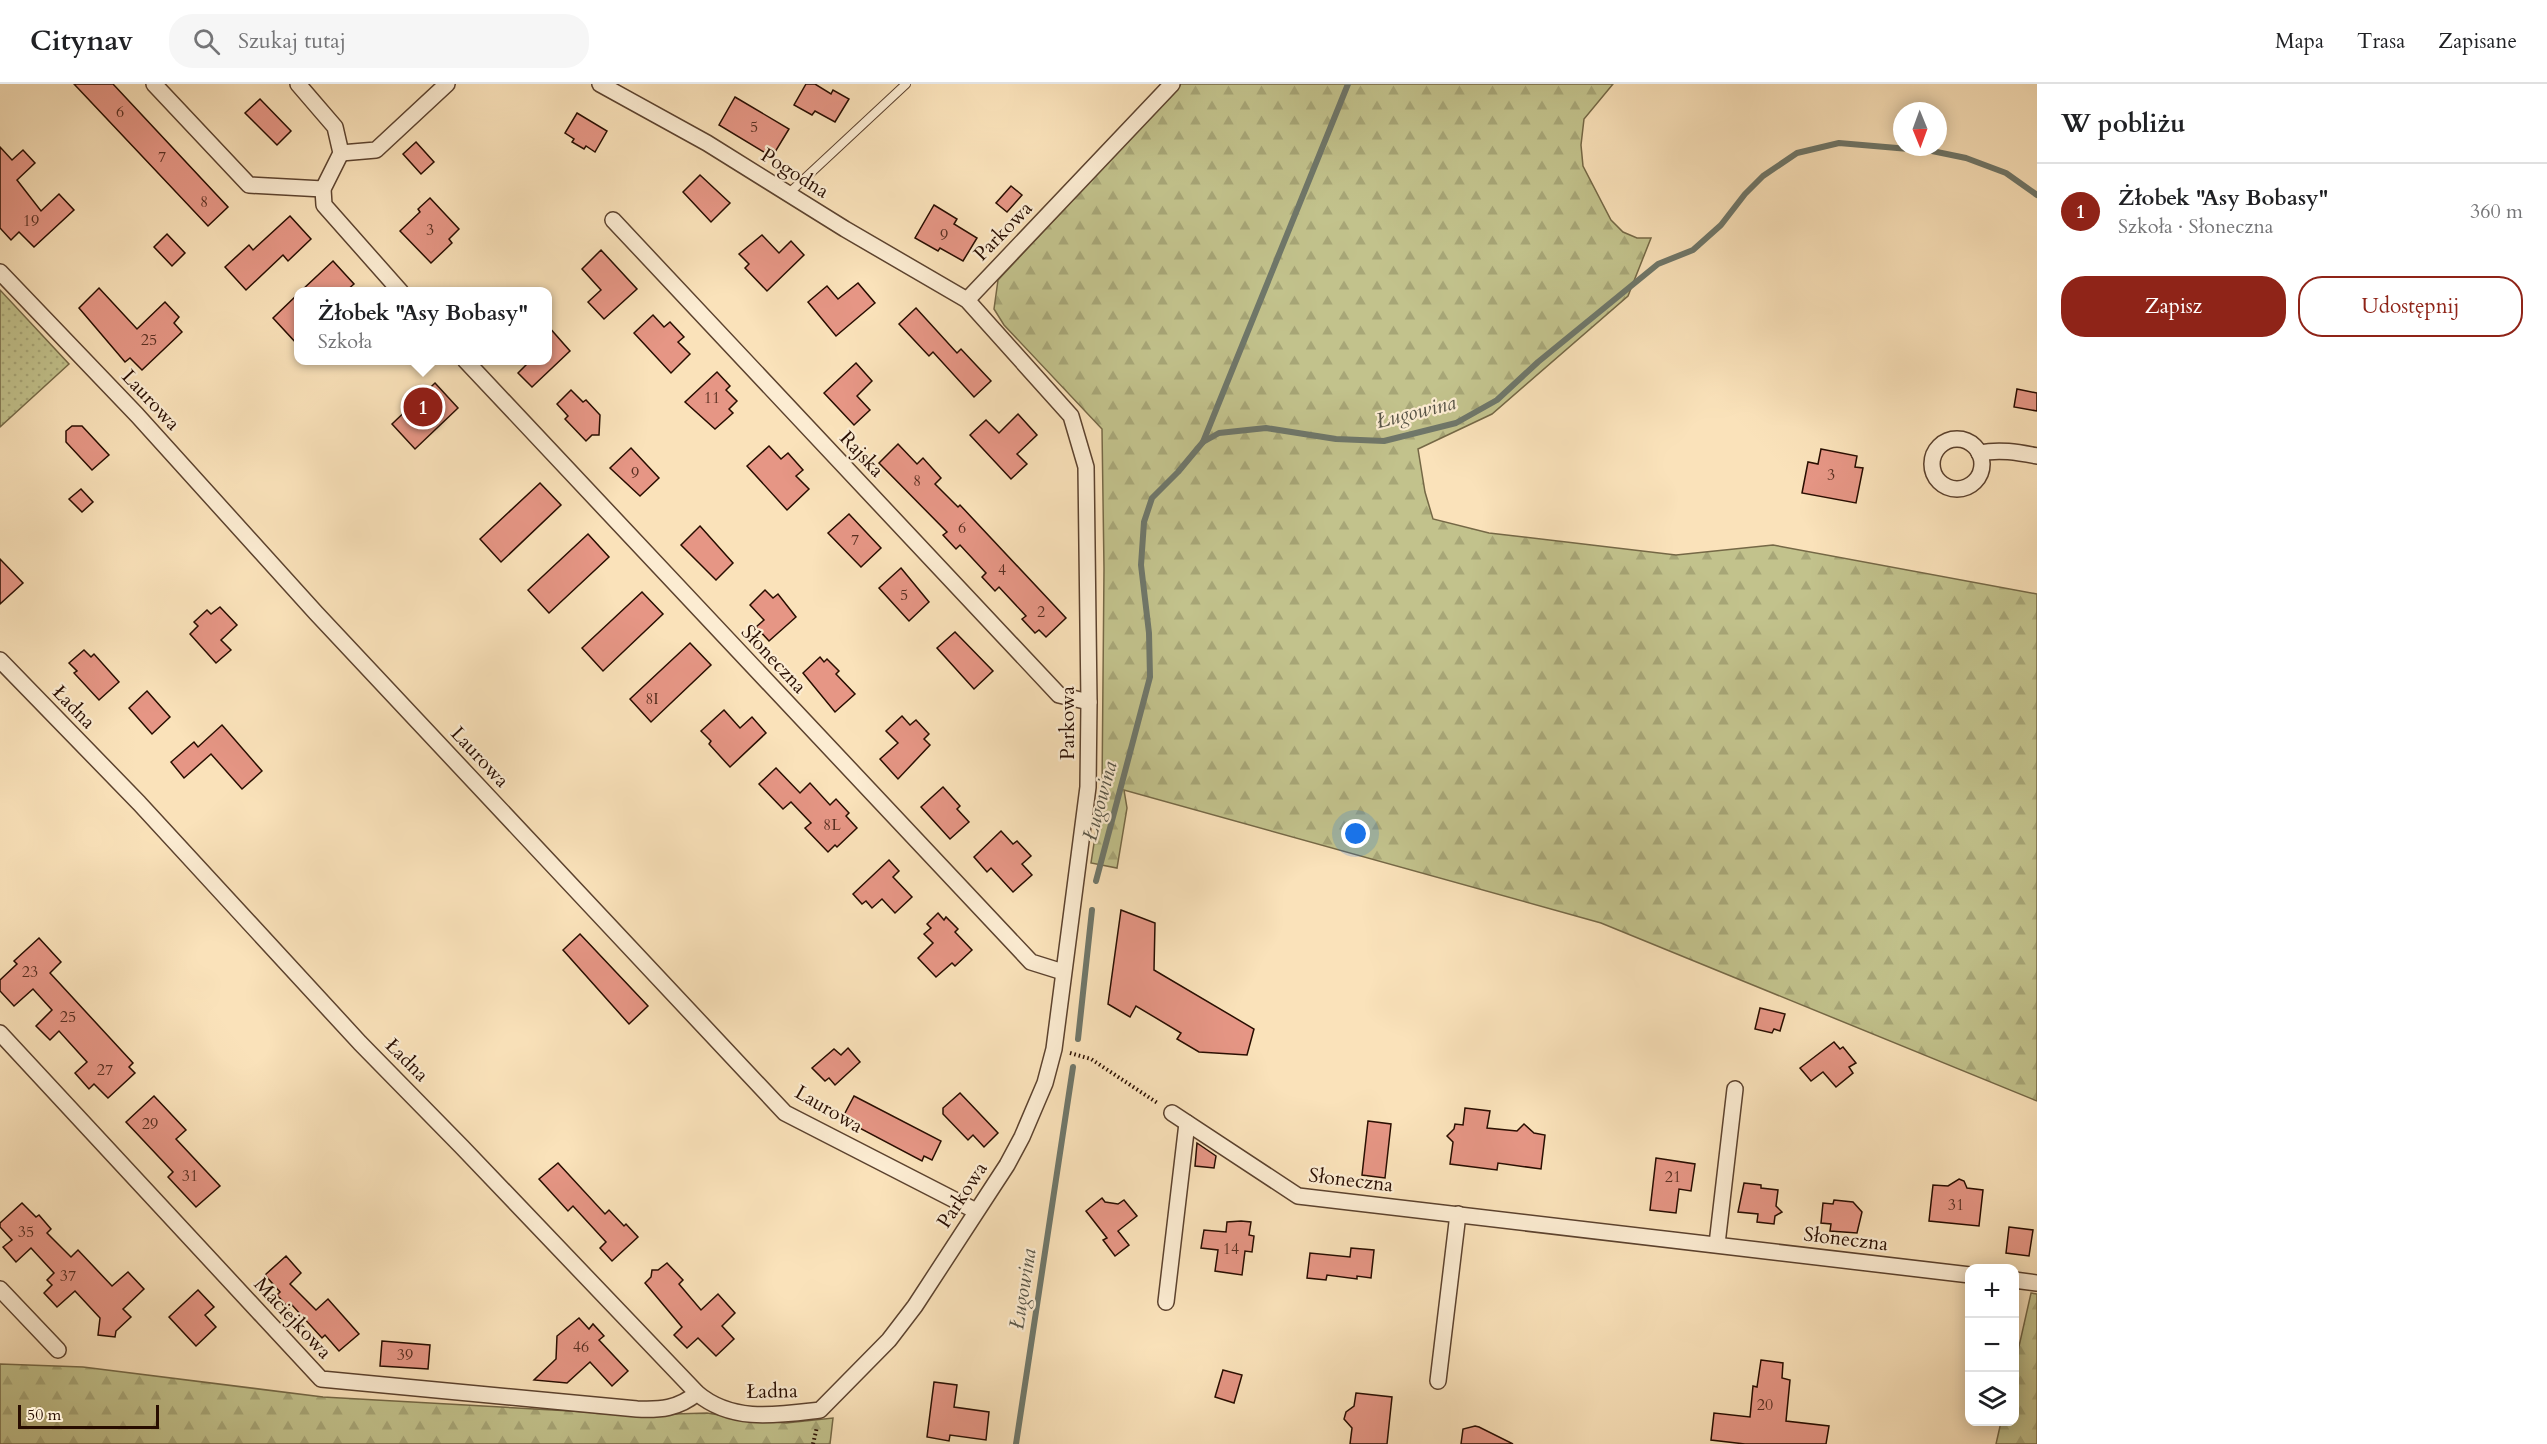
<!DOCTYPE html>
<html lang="pl">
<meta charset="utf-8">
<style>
:root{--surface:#fff;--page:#f6f6f6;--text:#202124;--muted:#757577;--line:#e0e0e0;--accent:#8f2418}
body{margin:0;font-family:Cardo,serif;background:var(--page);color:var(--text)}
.controls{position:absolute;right:18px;bottom:18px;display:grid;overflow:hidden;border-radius:12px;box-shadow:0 3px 15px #0003}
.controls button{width:54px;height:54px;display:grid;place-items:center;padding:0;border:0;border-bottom:2px solid var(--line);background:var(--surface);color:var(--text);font:30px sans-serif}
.compass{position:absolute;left:1893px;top:18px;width:54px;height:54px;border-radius:50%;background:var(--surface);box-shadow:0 3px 15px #0003;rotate:179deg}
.scale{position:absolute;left:18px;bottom:15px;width:141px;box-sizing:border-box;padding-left:6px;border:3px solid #280d00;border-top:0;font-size:16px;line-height:21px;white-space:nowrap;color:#280d00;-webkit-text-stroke:4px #fcecd2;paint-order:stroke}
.you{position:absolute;left:1356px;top:750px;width:21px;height:21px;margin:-15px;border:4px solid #fff;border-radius:50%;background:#1a73e8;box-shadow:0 0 0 9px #1a73e833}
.badge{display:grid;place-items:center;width:39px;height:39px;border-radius:50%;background:var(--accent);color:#fff;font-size:20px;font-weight:700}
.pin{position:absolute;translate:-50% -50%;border:3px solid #fff;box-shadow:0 2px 6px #0006}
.popup{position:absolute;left:294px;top:203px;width:258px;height:78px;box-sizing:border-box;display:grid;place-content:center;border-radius:12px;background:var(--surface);filter:drop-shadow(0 2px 4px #0005);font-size:20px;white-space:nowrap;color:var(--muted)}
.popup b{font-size:22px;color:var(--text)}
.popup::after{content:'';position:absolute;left:50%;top:100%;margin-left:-12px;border:12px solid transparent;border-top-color:var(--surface)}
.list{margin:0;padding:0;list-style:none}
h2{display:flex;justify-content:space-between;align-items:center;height:78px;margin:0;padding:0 24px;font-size:26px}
h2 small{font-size:20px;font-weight:400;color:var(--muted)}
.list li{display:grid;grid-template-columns:39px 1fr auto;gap:18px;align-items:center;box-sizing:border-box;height:96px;padding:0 24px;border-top:2px solid var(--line)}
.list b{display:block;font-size:22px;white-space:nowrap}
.list p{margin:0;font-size:20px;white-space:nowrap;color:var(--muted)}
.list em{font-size:20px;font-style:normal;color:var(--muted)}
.actions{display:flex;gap:12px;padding:18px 24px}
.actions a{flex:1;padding:14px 0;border:2px solid var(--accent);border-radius:24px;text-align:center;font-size:21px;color:var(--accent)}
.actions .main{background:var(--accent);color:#fff}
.icon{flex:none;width:33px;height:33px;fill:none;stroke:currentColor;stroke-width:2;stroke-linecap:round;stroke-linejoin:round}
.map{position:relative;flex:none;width:2037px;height:1360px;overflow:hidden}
header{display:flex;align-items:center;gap:36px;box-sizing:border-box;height:84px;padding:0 30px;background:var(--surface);border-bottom:2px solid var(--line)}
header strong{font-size:28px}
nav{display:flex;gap:33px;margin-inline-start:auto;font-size:21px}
.search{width:420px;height:54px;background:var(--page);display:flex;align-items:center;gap:15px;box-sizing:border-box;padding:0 21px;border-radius:24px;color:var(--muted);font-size:22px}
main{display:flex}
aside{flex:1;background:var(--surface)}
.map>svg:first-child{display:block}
</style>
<header>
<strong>Citynav</strong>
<div class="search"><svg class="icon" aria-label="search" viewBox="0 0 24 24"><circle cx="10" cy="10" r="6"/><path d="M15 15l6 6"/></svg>Szukaj tutaj</div>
<nav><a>Mapa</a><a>Trasa</a><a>Zapisane</a></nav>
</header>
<main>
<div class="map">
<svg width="2037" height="1360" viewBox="0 0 2037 1360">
<defs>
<pattern id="grass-dots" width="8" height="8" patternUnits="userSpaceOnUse" patternTransform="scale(1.5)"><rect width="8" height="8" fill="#c2c28c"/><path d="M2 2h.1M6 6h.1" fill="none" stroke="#a7a677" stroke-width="1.8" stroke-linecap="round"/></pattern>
<pattern id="forest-firs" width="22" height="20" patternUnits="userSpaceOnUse" patternTransform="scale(1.5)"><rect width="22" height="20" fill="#c2c28c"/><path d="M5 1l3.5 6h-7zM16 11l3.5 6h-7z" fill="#a7a677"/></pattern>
</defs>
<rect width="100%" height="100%" fill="#fae2ba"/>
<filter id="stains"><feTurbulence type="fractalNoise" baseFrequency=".00333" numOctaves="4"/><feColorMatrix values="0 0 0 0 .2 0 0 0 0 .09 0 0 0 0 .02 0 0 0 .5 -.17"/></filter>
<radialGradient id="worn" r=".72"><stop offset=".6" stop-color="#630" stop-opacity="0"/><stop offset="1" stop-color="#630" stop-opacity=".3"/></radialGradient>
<!-- grass -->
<path fill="url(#grass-dots)" stroke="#756846" stroke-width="1.5" d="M0,206L69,280L0,343Z"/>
<!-- forest -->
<g fill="url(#forest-firs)" stroke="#756846" stroke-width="1.5">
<path d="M1181,0H1613L1584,35L1581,61L1583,82L1611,136L1623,148L1637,154H1651L1628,212L1492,330L1418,365L1425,408L1433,435L1489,449L1676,471L1773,461L2037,510V1017L1601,839L1124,706L1127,724L1117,784L1091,779L1102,707L1104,485L1102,345L1004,241L994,225L998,196Z"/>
<path d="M2031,1209L2037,1210V1360H1996L2001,1338H2014L2015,1280Z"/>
<path d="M0,1280L83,1283L323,1313L642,1331L707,1329L750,1336L786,1339L833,1334L830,1360H0Z"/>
</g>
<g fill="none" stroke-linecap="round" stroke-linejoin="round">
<!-- stream -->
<g stroke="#6f776a" stroke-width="6">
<path d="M1203,358L1348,0"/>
<path d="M1096,797L1150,593L1149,549L1141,481L1144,438L1152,414L1178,388L1203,358L1219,349L1266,344L1336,355L1384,357L1456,339L1497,316L1538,278L1658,180L1693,166L1721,141L1745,110L1763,92L1797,69L1839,59L1932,67L1966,74L2006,89L2037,111"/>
<path d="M1078,955L1092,826"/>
<path d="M1016,1360L1073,983"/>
</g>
</g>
<!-- building -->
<g fill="#e69685" stroke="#280d00" stroke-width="1.5">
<path d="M74,0H113L228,123L208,142Z"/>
<path d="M806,0H815L831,10L833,6L849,15L835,38L815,27L812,31L794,21Z"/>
<path d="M735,13L789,45L772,73L719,41Z"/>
<path d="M260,15L291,47L277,61L245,29Z"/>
<path d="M577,29L607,47L595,68L586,62L584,65L572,58L574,55L565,49Z"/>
<path d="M416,58L434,78L421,90L403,70Z"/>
<path d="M0,63L12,76L23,66L35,79L17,96L41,127L59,110L74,126L34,163L19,148L11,156L0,144Z"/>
<path d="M700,91L730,119L711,138L683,108Z"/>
<path d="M1011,102L1022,111L1007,128L996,119Z"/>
<path d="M430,114L459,145L449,155L452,159L431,179L400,147L420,128L418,125Z"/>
<path d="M934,121L957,135L954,140L977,154L963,177L940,164L938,167L915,154Z"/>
<path d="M290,132L311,155L288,177L283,171L246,206L225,183L249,161L253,166Z"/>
<path d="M167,150L185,169L172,182L154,163Z"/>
<path d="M762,151L779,169L791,157L804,171L767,207L745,184L749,180L739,170Z"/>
<path d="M601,166L637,205L604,235L588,218L601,206L582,185Z"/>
<path d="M333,177L354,200L346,207H301Z"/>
<path d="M858,199L875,219L836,252L808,218L827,202L838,215Z"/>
<path d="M99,204L137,245L165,218L179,233L174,239L182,248L142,286L130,274L125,278L79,224Z"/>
<path d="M298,210V261L273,234Z"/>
<path d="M916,224L957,269L961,265L991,297L974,313L933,268L929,272L899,240Z"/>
<path d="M653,231L664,243L670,238L684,253L678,258L690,270L671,289L634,249Z"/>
<path d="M548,242L570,267L532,303L518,289L531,276H548Z"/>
<path d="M856,279L872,297L857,312L870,326L854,341L824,309Z"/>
<path d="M717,288L730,302L726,306L737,317L729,325L733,329L715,345L685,318Z"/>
<path d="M435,299L458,324L415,365L392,340Z"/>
<path d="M2017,305L2037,309V327L2014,323Z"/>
<path d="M571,306L583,318L586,316L600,331L599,351H592L586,357L565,335L568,332L557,320Z"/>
<path d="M1018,330L1037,351L1017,370L1027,380L1011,395L970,351L986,336L999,349Z"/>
<path d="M72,342H82L109,371L92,386L66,358V347Z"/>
<path d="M898,360L917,380L923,374L941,394L935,400L958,423L960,421L1066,534L1046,553L1039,546L1035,549L1022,535L1026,532L999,503L995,507L982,493L986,489L960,461L956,465L943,451L947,448L879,379Z"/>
<path d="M769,362L781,375L788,369L803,386L796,392L809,405L787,426L747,382Z"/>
<path d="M631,364L659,394L640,412L610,384Z"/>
<path d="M1821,365L1857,372L1855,383L1863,384L1856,419L1802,409L1808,378L1818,380Z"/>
<path d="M540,399L561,421L501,478L480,455Z"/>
<path d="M81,405L93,418L82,428L69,415Z"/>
<path d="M849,430L881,464L861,483L828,449Z"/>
<path d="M700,442L733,479L716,496L681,461Z"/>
<path d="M588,450L609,473L549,529L528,506Z"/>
<path d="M0,475L23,499L0,520Z"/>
<path d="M901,484L929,518L909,537L879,504Z"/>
<path d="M765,506L773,514L778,510L796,533L769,557L756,543L764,536L750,521Z"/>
<path d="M642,508L663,530L603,587L582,564Z"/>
<path d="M220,523L237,541L221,556L231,566L216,579L190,550L198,542L194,538L207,526L211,530Z"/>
<path d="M955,548L993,587L974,605L937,564Z"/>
<path d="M690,559L711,581L651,638L630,615Z"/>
<path d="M84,566L91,573L94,570L119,598L99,616L74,589L77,587L69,579Z"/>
<path d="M820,573L824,578L827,575L839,587L836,590L855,610L835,628L803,589Z"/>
<path d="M147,607L170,633L152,650L129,624Z"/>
<path d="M724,626L740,644L752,633L766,649L730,683L709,660L711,657L701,647Z"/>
<path d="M902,632L910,641L916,636L929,650L924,655L930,661L898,695L880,675L898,659L886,647Z"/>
<path d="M222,641L262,687L242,705L211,670L184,694L171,678L194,658L198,663Z"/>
<path d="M776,684L800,709L810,699L830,721L836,715L849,729L846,732L857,744L837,763L835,761L828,768L805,744L811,739L791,718L783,725L759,700Z"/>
<path d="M943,703L960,722L957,725L969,738L950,755L921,723Z"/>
<path d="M1001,747L1013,760L1017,757L1031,772L1022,780L1032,791L1013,808L991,784L987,788L974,773Z"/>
<path d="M889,776L899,787L893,793L912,813L895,829L882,815L872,824L866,817L862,820L853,810Z"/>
<path d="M1121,826L1155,839L1154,886L1254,945L1247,971L1199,968L1177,955L1181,949L1136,922L1130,933L1108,920Z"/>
<path d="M938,829L944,836L946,833L958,845L955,848L972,866L955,882L952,879L936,893L918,874L933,859L924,850L931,844L927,840Z"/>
<path d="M580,850L648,922L629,940L563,866Z"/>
<path d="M39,854L61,878L50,889L133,979L129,983L135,989L108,1014L94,1000L89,1005L75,989L87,978L59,947L50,956L36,942L52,926L33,905L14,922L0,907V896L17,880L14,877Z"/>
<path d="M1760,924L1785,930L1780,947L1774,945L1772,949L1755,945Z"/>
<path d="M1834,958L1840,965L1843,963L1856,979L1849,983L1853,989L1836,1003L1823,988L1811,997L1800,984Z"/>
<path d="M848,964L860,978L835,1001L829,994L825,997L812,984L834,965L841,971Z"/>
<path d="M960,1009L998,1049L984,1063L973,1051L968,1056L943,1030V1024Z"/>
<path d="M154,1012L186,1046L176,1055L220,1102L196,1123L168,1093L173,1088L126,1038Z"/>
<path d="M854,1012L941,1057L932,1076L924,1072L922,1077L850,1039L852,1035L844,1031Z"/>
<path d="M1465,1024L1490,1027L1487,1044L1517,1047L1524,1040L1534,1049L1545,1051L1541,1085L1498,1079L1497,1086L1450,1080L1453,1058L1447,1052L1454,1045L1455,1040L1463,1041Z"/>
<path d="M1368,1037L1391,1040L1385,1094L1362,1091Z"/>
<path d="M1197,1059L1216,1072L1214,1084L1195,1082Z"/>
<path d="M1656,1074L1695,1080L1691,1107L1679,1105L1676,1129L1650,1126Z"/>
<path d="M558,1079L605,1130L609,1126L624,1142L626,1140L638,1153L612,1177L600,1164L606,1158L573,1122L568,1127L539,1095Z"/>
<path d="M1959,1095L1964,1097L1967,1104L1983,1106L1979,1142L1929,1137L1933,1101L1948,1102Z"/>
<path d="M1744,1099L1761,1101V1104L1778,1106L1776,1122L1782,1128L1775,1132L1774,1140L1757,1138L1758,1130L1738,1128Z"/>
<path d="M1102,1114L1105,1118L1118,1120L1124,1116L1137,1132L1118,1147L1129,1161L1115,1172L1103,1156L1107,1154L1086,1127Z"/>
<path d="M1834,1116L1853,1118L1862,1128L1857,1149L1830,1147L1831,1140L1821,1139L1823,1119L1833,1120Z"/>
<path d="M22,1119L36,1133L39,1131L51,1145L47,1149L71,1173L78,1166L112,1202L128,1188L144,1205L123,1225L131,1233L116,1247L115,1253L98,1251L100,1234L75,1207L57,1223L44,1209L52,1201L47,1196L54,1189L31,1164L16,1178L3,1163L12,1156L0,1143V1139Z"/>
<path d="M1241,1137L1251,1138L1249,1151L1254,1152L1252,1168L1245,1167L1242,1191L1215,1187L1218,1166L1201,1164L1204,1146L1226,1148L1227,1138Z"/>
<path d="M2009,1143L2033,1146L2029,1172L2006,1169Z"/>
<path d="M1351,1164L1374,1166L1371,1194L1357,1192V1195L1327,1191L1326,1196L1307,1194L1310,1169L1350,1173Z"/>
<path d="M286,1172L301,1189L290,1200L316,1226L328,1215L359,1250L339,1267L325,1251L322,1254L292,1221L289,1224L277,1211L280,1208L265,1191Z"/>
<path d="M667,1179L683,1196L679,1200L701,1226L718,1210L735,1229L722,1242L734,1255L716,1272L698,1254L687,1264L674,1251L682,1243L645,1199L651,1193L652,1186H658Z"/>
<path d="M198,1206L214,1223L205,1231L216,1243L196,1262L169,1233Z"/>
<path d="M579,1234L589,1245L593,1240L604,1252L599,1256L628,1287L612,1302L590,1278L567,1299L534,1296L556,1275L557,1252Z"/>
<path d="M382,1257L430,1261L428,1285L380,1282Z"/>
<path d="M1761,1276L1783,1279L1782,1294L1790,1296L1786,1337L1829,1342L1826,1360H1745L1711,1356L1714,1329L1750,1333L1753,1302L1757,1303Z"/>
<path d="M1223,1286L1242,1291L1234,1319L1215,1313Z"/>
<path d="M934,1298L957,1301L954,1323L989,1328L986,1356L950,1351L949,1357L927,1353Z"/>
<path d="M1356,1309L1392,1313L1387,1360H1350L1352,1344L1344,1335L1346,1328L1354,1322Z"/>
<path d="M1475,1342L1479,1343L1513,1360H1461L1463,1345Z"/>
</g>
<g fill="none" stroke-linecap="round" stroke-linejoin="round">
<defs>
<path id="service" d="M788,110L906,0"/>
<g id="minor">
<path d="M154,0L249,101L323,105"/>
<path d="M298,0L335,43L341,69L323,105L324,121L401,208"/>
<path d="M341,69L376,66L447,0"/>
<path d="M613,136L1059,611L1089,618"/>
<path d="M0,188L137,331L316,529L785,1029L976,1127"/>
<path d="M967,216L1172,0"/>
<path d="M465,276L1031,878L1063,888"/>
<circle cx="1957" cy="380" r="25"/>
<path d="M1979,369C2000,365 2017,368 2037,372"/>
<path d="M0,576L139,719L360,959L462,1063L697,1309C732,1339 778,1331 820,1326L889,1256L915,1222L1007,1081L1022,1053L1045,999L1054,965L1088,703L1089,618L1086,383L1071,332L967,216L845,145L707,59L600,0"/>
<path d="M0,949L321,1295L637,1325C660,1326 678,1325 697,1309"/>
<path d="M1172,1029L1298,1112L1970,1191"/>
<path d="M1717,1160L1735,1005"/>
<path d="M2014,1196L2037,1199"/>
<path d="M0,1205L58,1266"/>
<path d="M1166,1218L1187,1039"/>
<path d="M1438,1297L1458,1130"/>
</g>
</defs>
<!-- service casing -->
<use href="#service" stroke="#5c422e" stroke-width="10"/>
<!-- minor casing -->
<use href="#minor" stroke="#5c422e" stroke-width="18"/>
<!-- path -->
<g stroke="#280d00" stroke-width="4" stroke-dasharray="1.5 3" stroke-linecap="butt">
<path d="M1070,969L1091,975L1159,1020"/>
<path d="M813,1360L817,1343"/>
</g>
<!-- service -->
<use href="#service" stroke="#fcecd2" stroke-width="8"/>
<!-- minor -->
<use href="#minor" stroke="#fcecd2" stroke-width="15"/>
</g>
<g text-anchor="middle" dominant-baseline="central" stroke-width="4.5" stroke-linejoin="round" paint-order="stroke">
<!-- number labels -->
<g font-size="16" fill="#582f21">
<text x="120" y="28">6</text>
<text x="754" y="43">5</text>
<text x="162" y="73">7</text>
<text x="204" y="118">8</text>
<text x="31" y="137">19</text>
<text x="430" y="146">3</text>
<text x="944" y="151">9</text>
<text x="149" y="256">25</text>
<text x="712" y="314">11</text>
<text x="635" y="389">9</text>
<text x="1831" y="391">3</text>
<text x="917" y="397">8</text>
<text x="962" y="444">6</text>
<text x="855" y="456">7</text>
<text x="1002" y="486">4</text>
<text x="904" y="511">5</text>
<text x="1041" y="528">2</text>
<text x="652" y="615">8I</text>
<text x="832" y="741">8L</text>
<text x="30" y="888">23</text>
<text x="68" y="933">25</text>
<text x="105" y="986">27</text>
<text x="150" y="1040">29</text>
<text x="190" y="1092">31</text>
<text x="1673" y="1093">21</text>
<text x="1956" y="1121">31</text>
<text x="26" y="1148">35</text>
<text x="1231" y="1165">14</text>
<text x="68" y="1192">37</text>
<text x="581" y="1263">46</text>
<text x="405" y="1271">39</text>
<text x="1765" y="1321">20</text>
</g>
<!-- street labels -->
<g font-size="20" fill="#280d00" stroke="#fcecd2">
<text transform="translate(795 89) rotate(32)">Pogodna</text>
<text transform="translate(1003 147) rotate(-46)">Parkowa</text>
<text transform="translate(151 316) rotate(47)">Laurowa</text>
<text transform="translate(862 370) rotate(47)">Rajska</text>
<text transform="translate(774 575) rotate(47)">Słoneczna</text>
<text transform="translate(74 623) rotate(46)">Ładna</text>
<text transform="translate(1067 639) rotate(-90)">Parkowa</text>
<text transform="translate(480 673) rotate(47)">Laurowa</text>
<text transform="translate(407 976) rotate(45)">Ładna</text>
<text transform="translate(829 1025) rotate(30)">Laurowa</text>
<text transform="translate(1351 1096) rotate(7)">Słoneczna</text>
<text transform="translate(962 1111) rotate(-57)">Parkowa</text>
<text transform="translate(1846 1155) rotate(7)">Słoneczna</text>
<text transform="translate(293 1234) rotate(47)">Maciejkowa</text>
<text transform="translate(772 1307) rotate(-1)">Ładna</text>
</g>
<!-- water labels -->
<g font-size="21" font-style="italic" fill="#575446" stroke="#fcecd2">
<text transform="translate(1416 328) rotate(-14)">Ługowina</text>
<text transform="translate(1100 717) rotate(-75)">Ługowina</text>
<text transform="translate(1023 1205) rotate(-81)">Ługowina</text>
</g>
</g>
<rect width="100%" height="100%" filter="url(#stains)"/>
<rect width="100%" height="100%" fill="url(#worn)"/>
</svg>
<div class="controls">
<button>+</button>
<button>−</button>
<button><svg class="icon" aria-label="layers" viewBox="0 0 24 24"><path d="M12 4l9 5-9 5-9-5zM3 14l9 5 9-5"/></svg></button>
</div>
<svg class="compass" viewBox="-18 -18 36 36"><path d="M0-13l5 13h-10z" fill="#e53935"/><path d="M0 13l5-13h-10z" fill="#757577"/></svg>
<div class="scale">50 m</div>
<div class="you"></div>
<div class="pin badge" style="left:423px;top:323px">1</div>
<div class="popup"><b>Żłobek &quot;Asy Bobasy&quot;</b>Szkoła</div>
</div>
<aside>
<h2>W pobliżu<small></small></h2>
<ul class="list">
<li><span class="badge">1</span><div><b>Żłobek &quot;Asy Bobasy&quot;</b><p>Szkoła · Słoneczna</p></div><em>360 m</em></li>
</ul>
<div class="actions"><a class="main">Zapisz</a><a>Udostępnij</a></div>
</aside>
</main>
